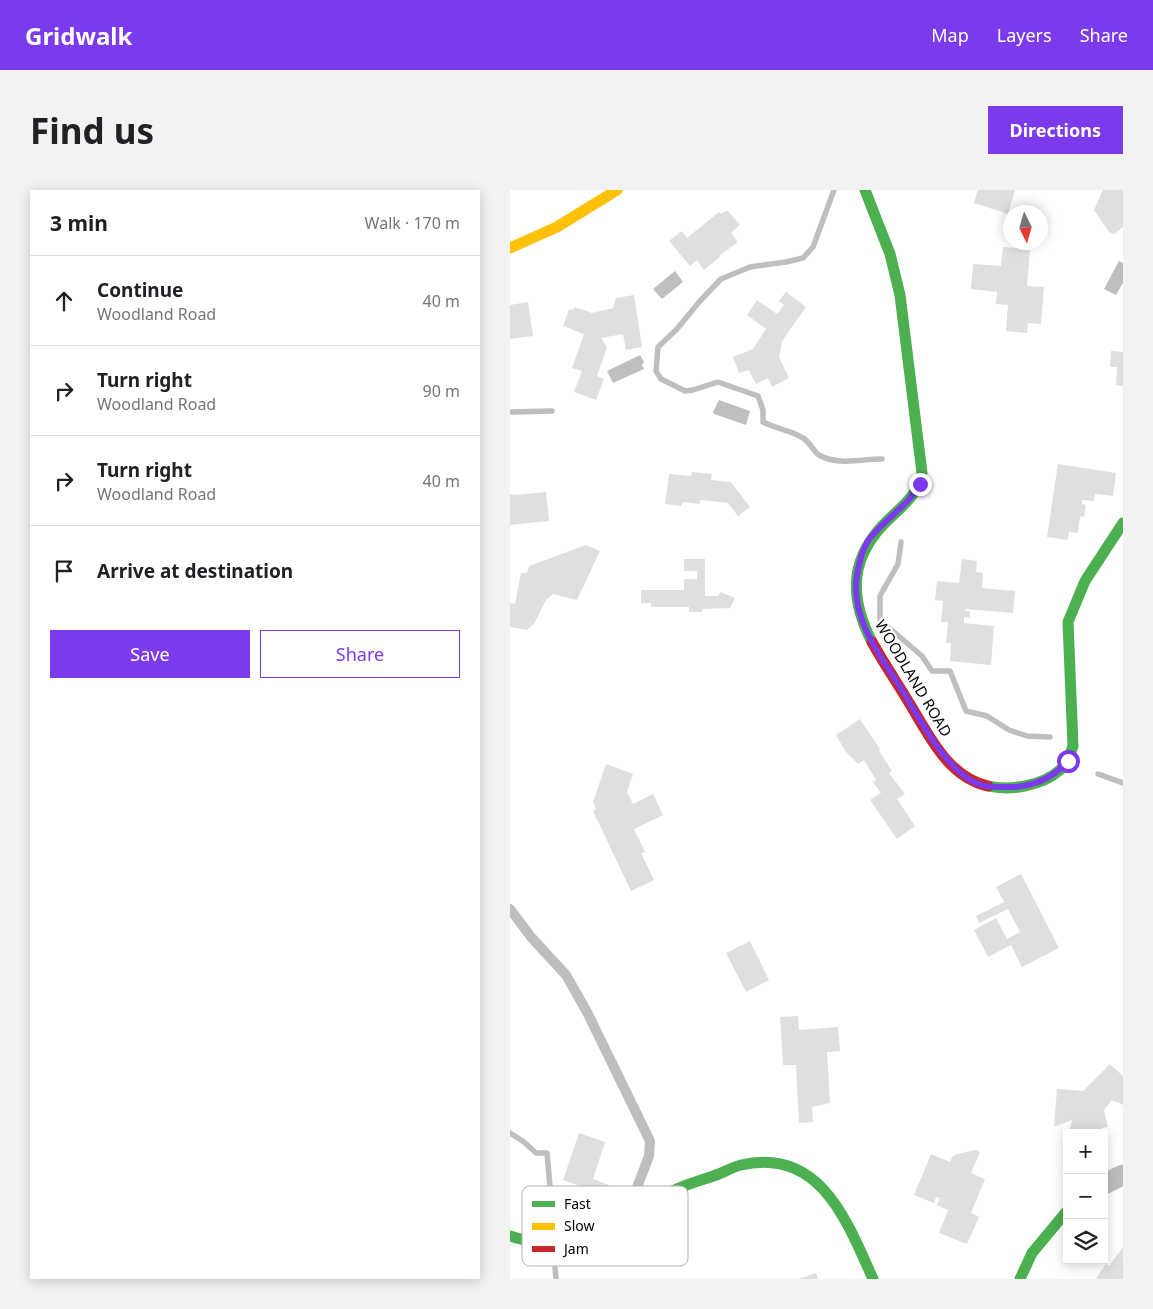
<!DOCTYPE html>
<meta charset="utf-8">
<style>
:root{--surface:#fff;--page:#f2f2f2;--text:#202124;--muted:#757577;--line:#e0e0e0;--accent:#7c3aed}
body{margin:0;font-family:"Noto Sans",sans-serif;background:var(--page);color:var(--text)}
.controls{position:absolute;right:15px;bottom:15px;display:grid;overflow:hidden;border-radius:0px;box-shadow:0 2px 12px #0003}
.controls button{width:45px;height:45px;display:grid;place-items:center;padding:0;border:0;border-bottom:1px solid var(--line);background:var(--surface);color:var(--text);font:25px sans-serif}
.compass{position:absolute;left:493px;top:15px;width:45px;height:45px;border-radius:50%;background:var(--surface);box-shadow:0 2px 12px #0003;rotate:175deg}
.stop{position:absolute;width:15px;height:15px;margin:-11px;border:4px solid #7c3aed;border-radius:50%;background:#fff}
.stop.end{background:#7c3aed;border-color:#fff;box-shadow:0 1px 5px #0008}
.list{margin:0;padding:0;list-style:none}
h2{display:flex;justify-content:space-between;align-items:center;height:65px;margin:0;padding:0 20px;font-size:21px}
h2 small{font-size:16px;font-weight:400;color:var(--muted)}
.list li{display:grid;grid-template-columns:32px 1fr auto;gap:15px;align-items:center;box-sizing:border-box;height:90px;padding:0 20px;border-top:1px solid var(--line)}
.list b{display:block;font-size:19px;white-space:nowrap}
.list p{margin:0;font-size:16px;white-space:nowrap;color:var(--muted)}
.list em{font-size:16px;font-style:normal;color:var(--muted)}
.actions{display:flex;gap:10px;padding:15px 20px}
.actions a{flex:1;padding:11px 0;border:1px solid var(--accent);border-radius:0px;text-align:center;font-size:18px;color:var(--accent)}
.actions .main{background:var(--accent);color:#fff}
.icon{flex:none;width:28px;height:28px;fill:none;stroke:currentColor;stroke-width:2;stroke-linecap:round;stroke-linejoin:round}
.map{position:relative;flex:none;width:613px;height:1089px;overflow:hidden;border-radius:0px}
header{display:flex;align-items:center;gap:30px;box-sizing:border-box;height:70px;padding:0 25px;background:var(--accent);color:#fff}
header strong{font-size:24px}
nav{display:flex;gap:28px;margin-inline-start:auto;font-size:18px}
.intro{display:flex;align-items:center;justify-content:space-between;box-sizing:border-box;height:120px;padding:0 30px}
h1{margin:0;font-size:35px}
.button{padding:12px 22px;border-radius:0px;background:var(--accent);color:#fff;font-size:18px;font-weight:700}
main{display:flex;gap:30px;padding:0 30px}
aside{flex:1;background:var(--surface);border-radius:0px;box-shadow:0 2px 12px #0003}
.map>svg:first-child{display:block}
</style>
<header>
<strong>Gridwalk</strong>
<nav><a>Map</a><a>Layers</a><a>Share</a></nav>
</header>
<div class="intro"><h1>Find us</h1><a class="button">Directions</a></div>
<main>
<aside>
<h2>3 min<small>Walk · 170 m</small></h2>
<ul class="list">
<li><svg class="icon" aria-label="ahead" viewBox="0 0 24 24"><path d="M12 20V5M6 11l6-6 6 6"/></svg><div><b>Continue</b><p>Woodland Road</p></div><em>40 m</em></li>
<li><svg class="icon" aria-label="right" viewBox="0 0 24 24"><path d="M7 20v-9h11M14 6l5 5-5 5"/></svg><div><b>Turn right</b><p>Woodland Road</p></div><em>90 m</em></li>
<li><svg class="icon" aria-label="right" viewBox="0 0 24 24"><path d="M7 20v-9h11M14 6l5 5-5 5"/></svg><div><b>Turn right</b><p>Woodland Road</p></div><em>40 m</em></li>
<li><svg class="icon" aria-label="arrive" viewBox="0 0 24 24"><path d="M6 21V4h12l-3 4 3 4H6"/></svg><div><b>Arrive at destination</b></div></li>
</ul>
<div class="actions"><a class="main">Save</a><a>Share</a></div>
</aside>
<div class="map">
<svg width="613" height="1089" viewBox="0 0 613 1089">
<rect width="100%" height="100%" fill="#fff"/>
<!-- water -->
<g fill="#bfbfbf">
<path d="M609,71L613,73V93L606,105L594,99Z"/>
<path d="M165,81L173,92L152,109L143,99Z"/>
<path d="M130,165L134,172L132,175L134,179L103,193L97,181Z"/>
<path d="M209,210L240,221L236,235L204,224L203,222Z"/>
</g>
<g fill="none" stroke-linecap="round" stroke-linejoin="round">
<!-- stream -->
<g stroke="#bfbfbf" stroke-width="5.5">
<path d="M324,0L303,57L293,68L276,72L240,77L211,89L190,111L167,139L148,157L146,181L151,189L175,201L183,200L208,192L248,206L253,220V232C266,239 281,240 293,248C300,252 303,261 309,265C328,276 351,269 372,269"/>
<path d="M0,222L42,221"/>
<path d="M391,352L388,374L370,406V430L412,466L422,481H440L456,521L477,526L499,540L517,546L540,547"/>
<path d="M588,584L613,593"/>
<path d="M0,943L14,952L26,963H37L40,996L49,1010L52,1025L50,1039"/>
<path d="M45,1078L46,1089"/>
</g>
</g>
<!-- building -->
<g fill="#dfdfdf">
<path d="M468,0H505L498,24L464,13Z"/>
<path d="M593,0H613V37L604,44L599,42L584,20Z"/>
<path d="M216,21H218L230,35L221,43L228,52L209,66L210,67L194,80L187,70L180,76L159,51L172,41L177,48L209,22L211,24Z"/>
<path d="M493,57L520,59L517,96L534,97L531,134L518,133L517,143L496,141L498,115L486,114L487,102L461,99L463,74L491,76Z"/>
<path d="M276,102L296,117L272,151L269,167L279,188L262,197L258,188L246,194L239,180L229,183L223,167L243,159L256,139L237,125L247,110L267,124L274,115L269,111Z"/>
<path d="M124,105L132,157L116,160L113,144L91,148L97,157L87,186L94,189L86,210L64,202L72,181L62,178L74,144L53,136L59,119L63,120L65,117L82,123L103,118L106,108Z"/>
<path d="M18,112L23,146L0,149V115Z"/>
<path d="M601,161L613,162V196L606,195L607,177H600Z"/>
<path d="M548,274L606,283L603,306L585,304L584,311L572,310V314L576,315L574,327L570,326L568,343L559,342L558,350L537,347Z"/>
<path d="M182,282L202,284L201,290L221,292L240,317L228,326L218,313L190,310V314L173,312L171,316L155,314L159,284L181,286Z"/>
<path d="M36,302L39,331L0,335V304H3V305Z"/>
<path d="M76,355L90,361L67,410L43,404L36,410L24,434L17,440L0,437V413L5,414L11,383H17L19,376Z"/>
<path d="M174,369H195V406H208L211,402L225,408L220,418L192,419V422H179V417H141V413H131V400H174V389H187V381H174Z"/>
<path d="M452,369L467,371L466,382L473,383L472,398L505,401L503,423L455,419V421H460V428L454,427V433L484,436L481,475L440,471L441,453H436L438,432H431L433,411L425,410L427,391L449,393Z"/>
<path d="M350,529L370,559L369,561L382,581L379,583L381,586L395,604L387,609L405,636L387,649L360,610L371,603L363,592L366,590L354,570L348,574L336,562L326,545Z"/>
<path d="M96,574L123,584L117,602L123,614L143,604L153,625L124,639L135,662L131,663L144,690L121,701L83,621L86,619L83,612Z"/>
<path d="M511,684L549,758L512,777L501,755L478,767L464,740L486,728L497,749L510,742L498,719L469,733L466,726L494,712L486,697Z"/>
<path d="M240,751L259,790L236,802L216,763Z"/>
<path d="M288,826L289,840L328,837L330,861L317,862L320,913L302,917L303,932L289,933L286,875H273L270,827Z"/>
<path d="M600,874L613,886V915L602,910L594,920L598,937L592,938L588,943H559L562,930L544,937L547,899L573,901Z"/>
<path d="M69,943L95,952L83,989L99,995L92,1018L69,1010L73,997L53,990Z"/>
<path d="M466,960L470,962L461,983L475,989L461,1023L469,1027L457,1054L429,1043L438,1020L427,1015L430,1008L426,1007L424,1013L404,1005L421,964L440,972L442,967L447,964Z"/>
<path d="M613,1057V1089H588L586,1088L596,1074L599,1076Z"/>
<path d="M306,1083L308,1089H288Z"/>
</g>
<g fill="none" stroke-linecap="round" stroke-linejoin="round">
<!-- lane -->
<path stroke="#bebebe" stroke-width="10" d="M0,719L21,747L56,785L77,822L140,951L139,966L126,1000L123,1025"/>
<!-- street -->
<path stroke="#bebebe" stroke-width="21" d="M594,994L613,985"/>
<!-- fast -->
<g stroke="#4caf50" stroke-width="11">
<path d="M355,0L380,64L390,105L412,283C408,304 394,315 379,329C340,366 338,405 362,452"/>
<path d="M478,596C500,601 532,596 550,580C557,574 560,565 563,556L558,432L575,391L613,333"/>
<path d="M0,1046C25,1053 52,1063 78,1058C110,1052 128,1023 153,1006C170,995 190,991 209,984C216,981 223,977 231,975C310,957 337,1031 363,1089"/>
<path d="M510,1089L522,1063L557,1021"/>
</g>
<!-- slow -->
<path stroke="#ffc107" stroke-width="11" d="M0,58L47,37L107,0"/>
<!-- jam -->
<path stroke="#c62828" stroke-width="11" d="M362,452C373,472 386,491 398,511C418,543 437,587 478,596"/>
</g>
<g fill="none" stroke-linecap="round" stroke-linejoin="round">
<!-- route -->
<path stroke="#7c3aed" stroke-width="6" d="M410,294C398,316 376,328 361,347C352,357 349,373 347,386C340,428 371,467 392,500C410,529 437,584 471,595C481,598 495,597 505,597C527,595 544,587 558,571"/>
</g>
<g text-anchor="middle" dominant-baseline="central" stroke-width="4.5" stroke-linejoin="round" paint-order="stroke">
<!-- street labels -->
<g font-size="15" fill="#000" stroke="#fff">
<text transform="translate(404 488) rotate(59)">WOODLAND ROAD</text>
</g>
</g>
<!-- legend -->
<rect x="12" y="996" width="166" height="80" rx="8" fill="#fff" stroke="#b2b2b2" stroke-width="1"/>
<rect x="22" y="1011" width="23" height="6" fill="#4caf50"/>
<rect x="22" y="1033" width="23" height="7" fill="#ffc107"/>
<rect x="22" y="1056" width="23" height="6" fill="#c62828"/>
<g font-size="14" fill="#000">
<text x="54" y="1019">Fast</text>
<text x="54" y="1041">Slow</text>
<text x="54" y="1064">Jam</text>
</g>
</svg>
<div class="controls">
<button>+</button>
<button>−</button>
<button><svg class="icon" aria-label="layers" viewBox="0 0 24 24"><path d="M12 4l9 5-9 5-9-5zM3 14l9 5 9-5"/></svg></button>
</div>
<svg class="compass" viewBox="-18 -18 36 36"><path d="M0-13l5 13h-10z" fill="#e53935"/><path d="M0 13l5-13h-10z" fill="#757577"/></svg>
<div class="stop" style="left:558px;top:571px"></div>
<div class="stop end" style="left:410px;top:294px"></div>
</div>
</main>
